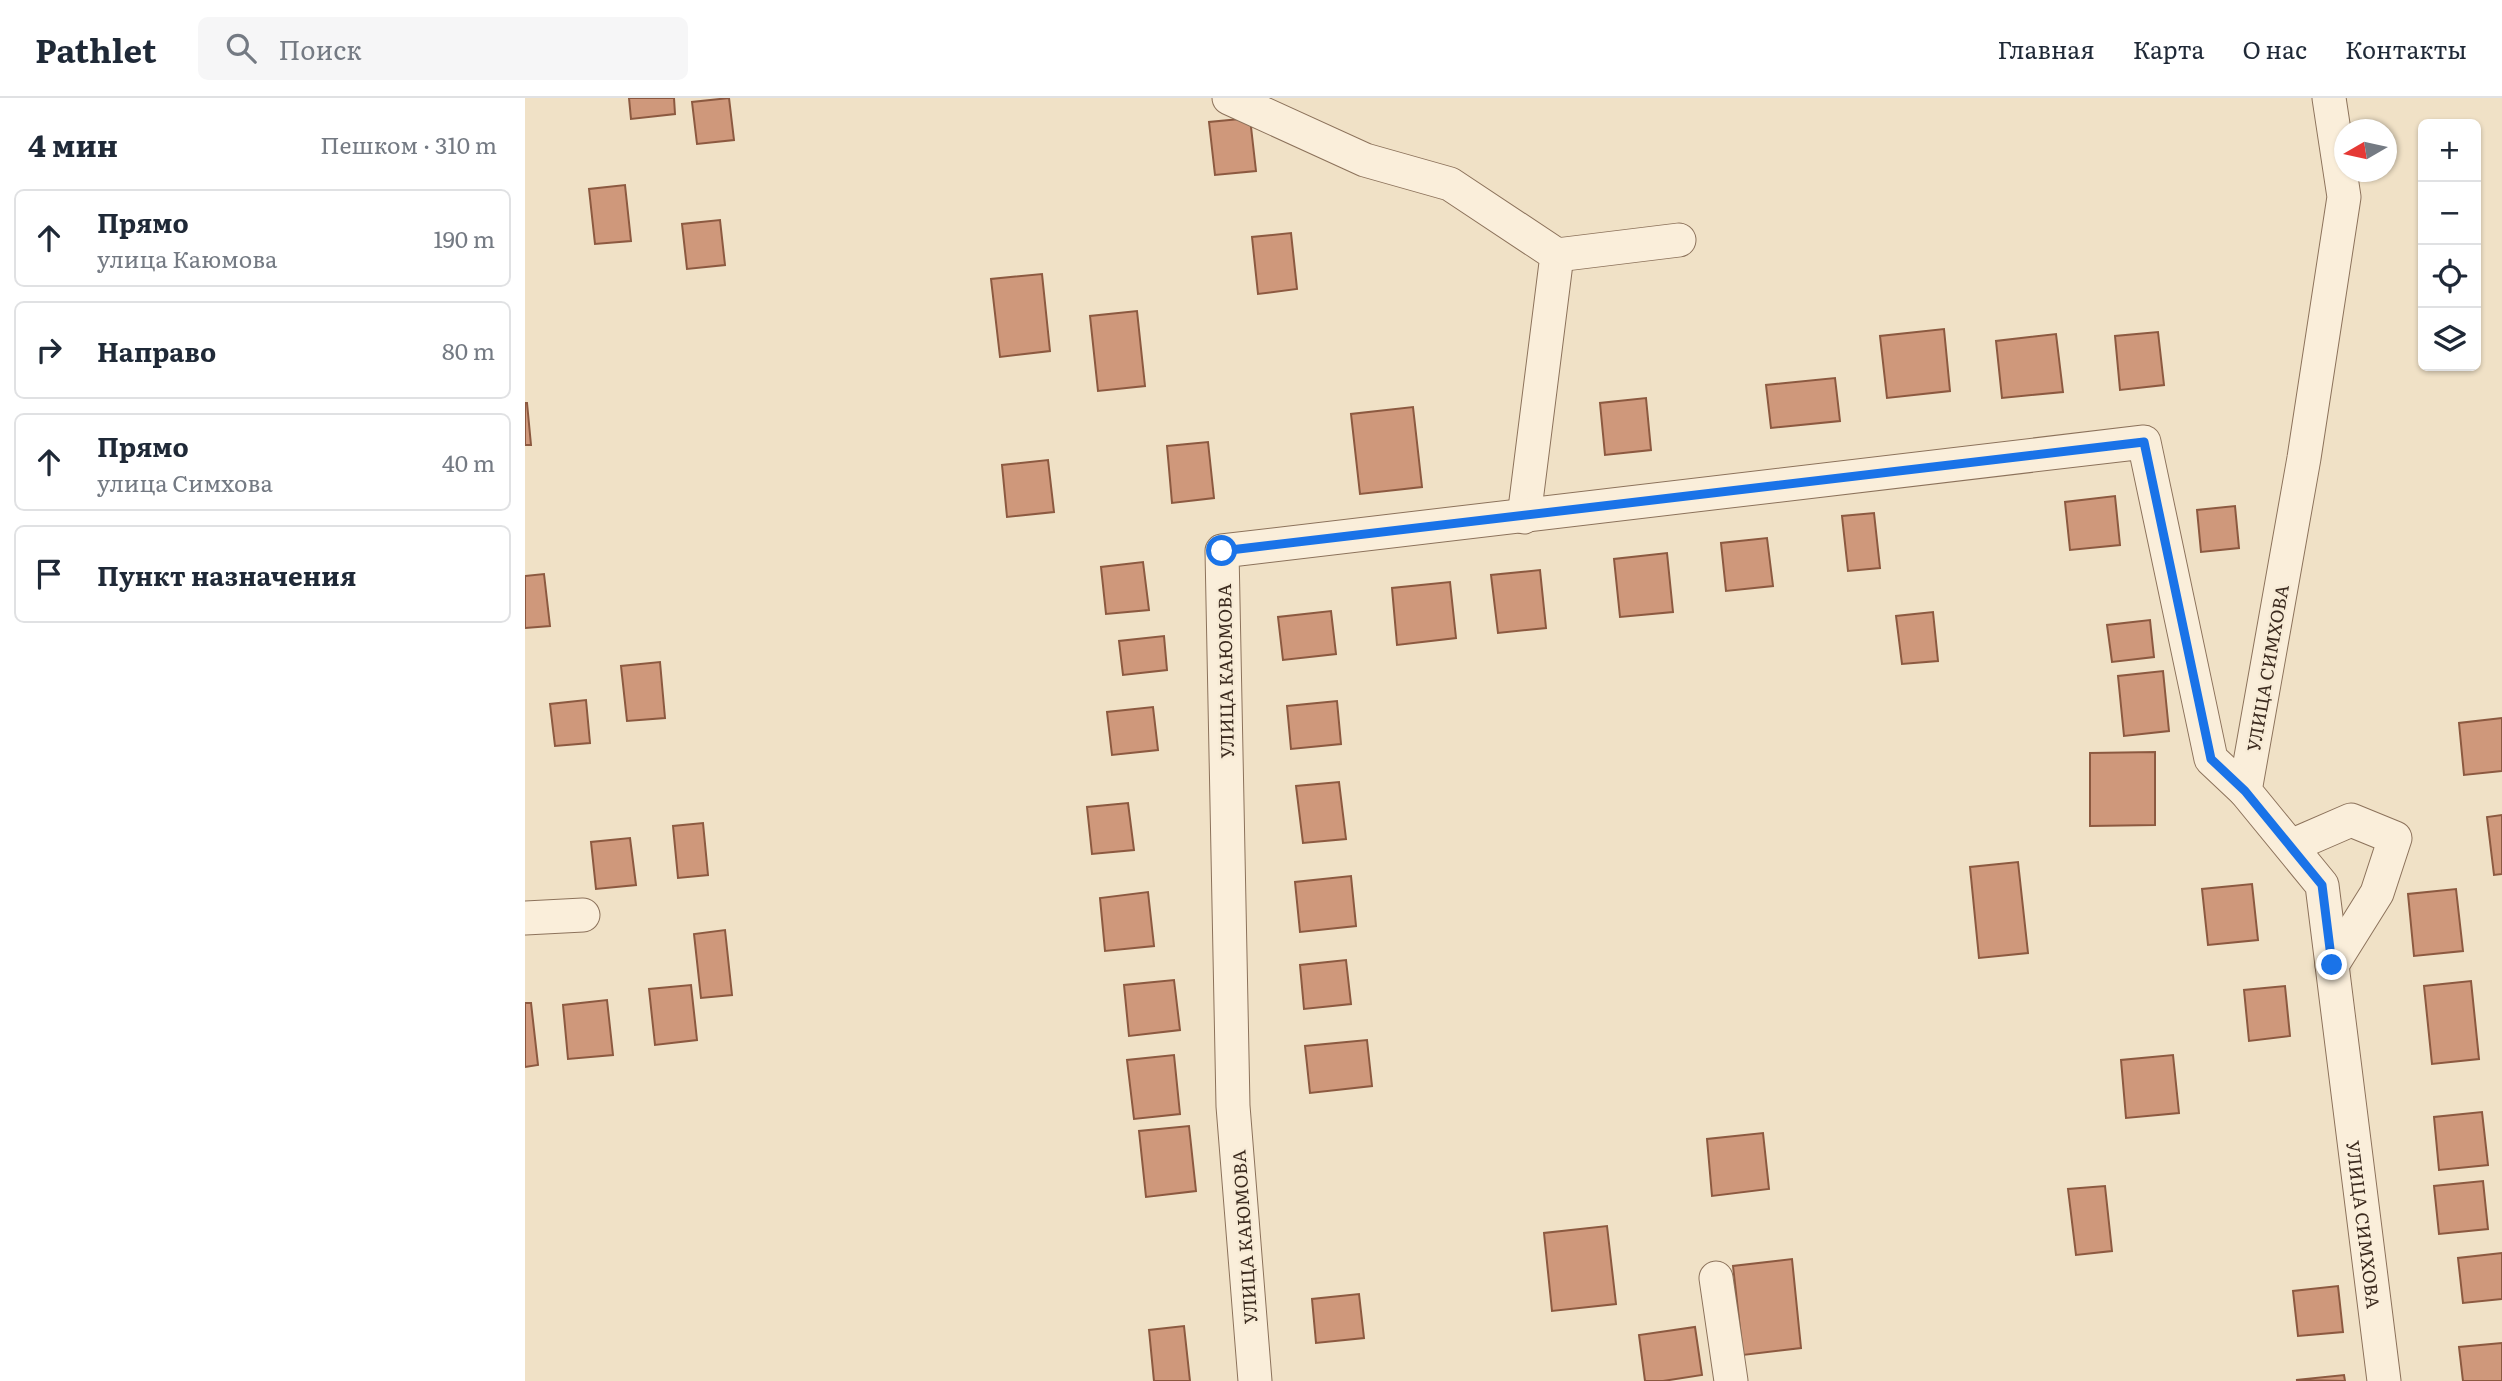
<!DOCTYPE html>
<html lang="ru">
<meta charset="utf-8">
<style>
:root{--surface:#fff;--page:#f6f6f7;--text:#1f2937;--muted:#747a83;--line:#e0e1e3}
body{margin:0;font-family:Literata,serif;background:var(--page);color:var(--text)}
.controls{position:absolute;right:21px;top:21px;display:grid;overflow:hidden;border-radius:10px;box-shadow:0 2px 5px #0004}
.controls button{width:63px;height:63px;display:grid;place-items:center;padding:0;border:0;border-bottom:2px solid var(--line);background:var(--surface);color:var(--text);font:35px sans-serif}
.compass{position:absolute;left:1809px;top:21px;width:63px;height:63px;border-radius:50%;background:var(--surface);box-shadow:0 2px 5px #0004;rotate:261deg}
.stop{position:absolute;width:21px;height:21px;margin:-16px;border:5px solid #1a73e8;border-radius:50%;background:#fff}
.stop.end{background:#1a73e8;border-color:#fff;box-shadow:0 2px 7px #0008}
.list{margin:0;padding:0;list-style:none}
h2{display:flex;justify-content:space-between;align-items:center;height:91px;margin:0;padding:0 28px;font-size:30px}
h2 small{font-size:23px;font-weight:400;color:var(--muted)}
.list li{display:grid;grid-template-columns:46px 1fr auto;gap:21px;align-items:center;box-sizing:border-box;height:98px;margin:0 14px 14px;padding:0 14px;border:2px solid var(--line);border-radius:10px}
.list b{display:block;font-size:26px;white-space:nowrap}
.list p{margin:0;font-size:23px;white-space:nowrap;color:var(--muted)}
.list em{font-size:23px;font-style:normal;color:var(--muted)}
.icon{flex:none;width:38px;height:38px;fill:none;stroke:currentColor;stroke-width:2;stroke-linecap:round;stroke-linejoin:round}
.map{position:relative;flex:none;width:1977px;height:1283px;overflow:hidden}
header{display:flex;align-items:center;gap:42px;box-sizing:border-box;height:98px;padding:0 35px;background:var(--surface);border-bottom:2px solid var(--line)}
header strong{font-size:33px}
nav{display:flex;gap:38px;margin-inline-start:auto;font-size:24px}
.search{width:490px;height:63px;background:var(--page);display:flex;align-items:center;gap:18px;box-sizing:border-box;padding:0 24px;border-radius:10px;color:var(--muted);font-size:26px}
main{display:flex}
aside{flex:1;background:var(--surface)}
.map>svg:first-child{display:block}
</style>
<header>
<strong>Pathlet</strong>
<div class="search"><svg class="icon" aria-label="search" viewBox="0 0 24 24"><circle cx="10" cy="10" r="6"/><path d="M15 15l6 6"/></svg>Поиск</div>
<nav><a>Главная</a><a>Карта</a><a>О нас</a><a>Контакты</a></nav>
</header>
<main>
<aside>
<h2>4 мин<small>Пешком · 310 m</small></h2>
<ul class="list">
<li><svg class="icon" aria-label="ahead" viewBox="0 0 24 24"><path d="M12 20V5M6 11l6-6 6 6"/></svg><div><b>Прямо</b><p>улица Каюмова</p></div><em>190 m</em></li>
<li><svg class="icon" aria-label="right" viewBox="0 0 24 24"><path d="M7 20v-9h11M14 6l5 5-5 5"/></svg><div><b>Направо</b></div><em>80 m</em></li>
<li><svg class="icon" aria-label="ahead" viewBox="0 0 24 24"><path d="M12 20V5M6 11l6-6 6 6"/></svg><div><b>Прямо</b><p>улица Симхова</p></div><em>40 m</em></li>
<li><svg class="icon" aria-label="arrive" viewBox="0 0 24 24"><path d="M6 21V4h12l-3 4 3 4H6"/></svg><div><b>Пункт назначения</b></div></li>
</ul>
</aside>
<div class="map">
<svg width="1977" height="1283" viewBox="0 0 1977 1283">
<rect width="100%" height="100%" fill="#f0e1c6"/>
<!-- building -->
<g fill="#cf987b" stroke="#8c5940" stroke-width="2">
<path d="M104,0H149L150,16L106,21Z"/>
<path d="M204,0L209,42L172,46L167,4Z"/>
<path d="M725,20L731,73L690,77L684,24Z"/>
<path d="M100,87L106,143L70,146L64,91Z"/>
<path d="M195,122L200,167L162,171L157,126Z"/>
<path d="M766,135L772,191L733,196L727,139Z"/>
<path d="M517,176L525,253L475,259L466,181Z"/>
<path d="M612,213L620,288L573,293L565,218Z"/>
<path d="M1419,231L1425,293L1362,300L1355,238Z"/>
<path d="M1633,234L1639,287L1595,292L1590,238Z"/>
<path d="M1531,236L1538,294L1477,300L1471,243Z"/>
<path d="M1310,280L1315,323L1246,330L1241,287Z"/>
<path d="M1121,300L1126,352L1080,357L1075,305Z"/>
<path d="M0,305H2L6,347H0Z"/>
<path d="M888,309L897,389L835,396L826,316Z"/>
<path d="M683,344L689,400L647,405L642,348Z"/>
<path d="M523,362L529,414L482,419L477,367Z"/>
<path d="M1590,398L1595,447L1545,452L1540,404Z"/>
<path d="M1710,408L1714,450L1676,454L1672,412Z"/>
<path d="M1349,415L1355,470L1323,473L1317,418Z"/>
<path d="M1242,440L1248,488L1201,493L1196,445Z"/>
<path d="M1142,455L1148,514L1095,519L1089,461Z"/>
<path d="M618,464L624,512L581,516L576,469Z"/>
<path d="M1015,472L1021,530L973,535L966,477Z"/>
<path d="M19,476L25,528L0,530V478Z"/>
<path d="M925,484L931,540L872,547L867,490Z"/>
<path d="M806,513L811,556L758,562L753,519Z"/>
<path d="M1408,514L1413,563L1377,566L1371,518Z"/>
<path d="M1625,522L1629,559L1587,564L1582,527Z"/>
<path d="M639,538L642,572L598,577L594,543Z"/>
<path d="M135,564L140,620L102,623L96,568Z"/>
<path d="M1638,573L1644,633L1599,638L1593,578Z"/>
<path d="M61,602L65,645L30,648L25,606Z"/>
<path d="M812,603L816,646L766,651L762,608Z"/>
<path d="M628,609L633,652L587,657L582,614Z"/>
<path d="M1977,620V673L1939,677L1934,625Z"/>
<path d="M1630,654V727L1565,728V655Z"/>
<path d="M814,684L821,741L778,745L771,688Z"/>
<path d="M603,705L609,752L567,756L562,709Z"/>
<path d="M1977,717V776L1969,777L1962,719Z"/>
<path d="M178,725L183,777L153,780L148,728Z"/>
<path d="M105,740L111,787L71,791L66,744Z"/>
<path d="M1493,764L1503,855L1454,860L1445,769Z"/>
<path d="M826,778L831,828L775,834L770,784Z"/>
<path d="M1727,786L1733,842L1683,847L1677,791Z"/>
<path d="M1931,791L1938,853L1889,858L1883,796Z"/>
<path d="M623,794L629,848L580,853L575,800Z"/>
<path d="M200,832L207,897L176,900L169,836Z"/>
<path d="M821,862L826,906L779,911L775,867Z"/>
<path d="M649,882L655,932L604,938L599,887Z"/>
<path d="M1946,883L1954,961L1907,966L1899,888Z"/>
<path d="M166,887L172,942L130,947L124,891Z"/>
<path d="M1760,888L1765,938L1724,943L1719,892Z"/>
<path d="M82,902L88,957L43,961L38,907Z"/>
<path d="M0,905H6L13,967L0,969Z"/>
<path d="M842,942L847,988L785,995L780,948Z"/>
<path d="M649,957L655,1016L609,1021L602,962Z"/>
<path d="M1648,957L1654,1015L1601,1020L1596,962Z"/>
<path d="M1957,1014L1963,1067L1914,1072L1909,1019Z"/>
<path d="M664,1028L671,1093L621,1099L614,1033Z"/>
<path d="M1238,1035L1244,1091L1187,1098L1182,1041Z"/>
<path d="M1958,1083L1963,1131L1914,1136L1909,1088Z"/>
<path d="M1580,1088L1587,1153L1551,1157L1543,1091Z"/>
<path d="M1082,1128L1091,1206L1027,1213L1019,1135Z"/>
<path d="M1977,1155V1201L1938,1205L1933,1160Z"/>
<path d="M1267,1161L1276,1250L1218,1257L1208,1168Z"/>
<path d="M1813,1188L1818,1234L1773,1238L1768,1193Z"/>
<path d="M834,1196L839,1240L791,1245L787,1201Z"/>
<path d="M659,1228L665,1283H629L624,1232Z"/>
<path d="M1170,1229L1177,1277L1138,1283H1120L1114,1237Z"/>
<path d="M1977,1245V1283H1938L1934,1249Z"/>
<path d="M1819,1277L1820,1283L1771,1282Z"/>
</g>
<g fill="none" stroke-linecap="round" stroke-linejoin="round">
<defs>
<g id="minor">
<path d="M704,0L840,62L925,86L1032,157L999,419"/>
<path id="s1" d="M1804,0L1819,99L1779,360L1720,693L1797,787L1859,1283"/>
<path d="M1032,157L1154,142"/>
<path d="M1766,748L1826,722L1870,740L1852,795L1807,867"/>
<path d="M0,820L58,817"/>
<path d="M1191,1180L1206,1283"/>
<path d="M730,1283L708,1008L697,453L1619,344L1686,661L1720,693"/>
</g>
</defs>
<!-- minor casing -->
<use href="#minor" stroke="#8c725b" stroke-width="35"/>
<!-- minor -->
<use href="#minor" stroke="#faeeda" stroke-width="33"/>
</g>
<g fill="none" stroke-linecap="round" stroke-linejoin="round">
<!-- route -->
<path stroke="#1a73e8" stroke-width="9" d="M697,453L1619,344L1686,661L1720,693L1797,787L1807,867"/>
</g>
<g text-anchor="middle" dominant-baseline="central" stroke-width="5" stroke-linejoin="round" paint-order="stroke">
<!-- street labels -->
<g font-size="18" fill="#3c2b1f" stroke="#f7ebd6">
<text transform="translate(1742 570) rotate(-80)">УЛИЦА СИМХОВА</text>
<text transform="translate(700 573) rotate(-91)">УЛИЦА КАЮМОВА</text>
<text stroke="none"><textPath href="#s1" startOffset="1166">УЛИЦА СИМХОВА</textPath></text>
<text transform="translate(719 1139) rotate(-94)">УЛИЦА КАЮМОВА</text>
</g>
</g>
</svg>
<div class="controls">
<button>+</button>
<button>−</button>
<button><svg class="icon" aria-label="locate" viewBox="0 0 24 24"><circle cx="12" cy="12" r="6"/><path d="M12 2v4M12 18v4M2 12h4M18 12h4"/></svg></button>
<button><svg class="icon" aria-label="layers" viewBox="0 0 24 24"><path d="M12 4l9 5-9 5-9-5zM3 14l9 5 9-5"/></svg></button>
</div>
<svg class="compass" viewBox="-18 -18 36 36"><path d="M0-13l5 13h-10z" fill="#e53935"/><path d="M0 13l5-13h-10z" fill="#747a83"/></svg>
<div class="stop" style="left:697px;top:453px"></div>
<div class="stop end" style="left:1807px;top:867px"></div>
</div>
</main>
